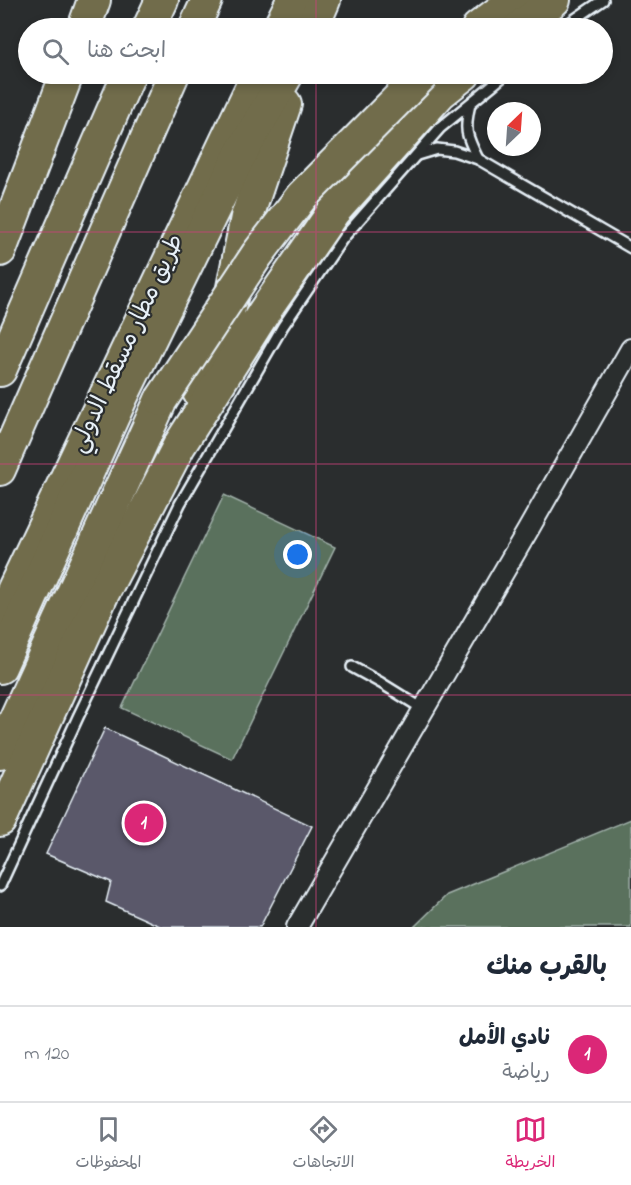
<!DOCTYPE html>
<html lang="ar">
<meta charset="utf-8">
<style>
:root{--surface:#fff;--page:#f6f6f7;--text:#1f2937;--muted:#747a83;--line:#e0e1e3;--accent:#db2777}
body{margin:0;font-family:"Indie Flower","Playpen Sans Arabic",sans-serif;background:var(--page);color:var(--text);direction:rtl}
.compass{position:absolute;left:487px;top:102px;width:54px;height:54px;border-radius:50%;background:var(--surface);box-shadow:0 3px 9px #0003;rotate:25deg}
.you{position:absolute;left:298px;top:555px;width:21px;height:21px;margin:-15px;border:4px solid #fff;border-radius:50%;background:#1a73e8;box-shadow:0 0 0 9px #1a73e833}
.badge{display:grid;place-items:center;width:39px;height:39px;border-radius:50%;background:var(--accent);color:#fff;font-size:20px;font-weight:700}
.pin{position:absolute;translate:-50% -50%;border:3px solid #fff;box-shadow:0 2px 6px #0006}
.list{margin:0;padding:0;list-style:none}
h2{display:flex;justify-content:space-between;align-items:center;height:78px;margin:0;padding:0 24px;font-size:26px}
h2 small{font-size:20px;font-weight:400;color:var(--muted)}
.list li{display:grid;grid-template-columns:39px 1fr auto;gap:18px;align-items:center;box-sizing:border-box;height:96px;padding:0 24px;border-top:2px solid var(--line)}
.list b{display:block;font-size:22px;white-space:nowrap}
.list p{margin:0;font-size:20px;white-space:nowrap;color:var(--muted)}
.list em{font-size:20px;font-style:normal;color:var(--muted)}
.icon{flex:none;width:33px;height:33px;fill:none;stroke:currentColor;stroke-width:2;stroke-linecap:round;stroke-linejoin:round}
.map{position:relative;flex:none;width:631px;height:927px;overflow:hidden;direction:ltr}
.search{position:absolute;background:var(--surface);box-shadow:0 3px 9px #0003;left:18px;right:18px;top:18px;height:66px;display:flex;align-items:center;gap:15px;box-sizing:border-box;padding:0 21px;border-radius:33px;color:var(--muted);font-size:22px}
.sheet{height:174px;background:var(--surface)}
nav{display:flex;justify-content:space-around;align-items:center;box-sizing:border-box;height:84px;border-top:2px solid var(--line);background:var(--surface);font-size:16px;color:var(--muted)}
nav a{display:grid;justify-items:center;gap:3px}
nav .on{color:var(--accent)}
.map>svg:first-child{display:block}
</style>
<div class="map">
<svg width="631" height="927" viewBox="0 0 631 927">
<rect width="100%" height="100%" fill="#2a2d2e"/>
<filter id="ink" filterUnits="userSpaceOnUse"><feTurbulence type="fractalNoise" baseFrequency=".0167" numOctaves="2"/><feDisplacementMap in="SourceGraphic" scale="12" xChannelSelector="R" yChannelSelector="G"/><feConvolveMatrix kernelMatrix="1 2 1 2 8 2 1 2 1" color-interpolation-filters="sRGB"/></filter>
<g filter="url(#ink)">
<!-- green -->
<g fill="#5a715d" stroke="#a1b1aa" stroke-width="1.5">
<path d="M224,495L335,547L232,759L122,708Z"/>
<path d="M631,819V927H414L447,895Z"/>
</g>
<!-- building -->
<path fill="#5a596b" stroke="#e8f1f8" stroke-width="1.5" d="M105,728L312,826L260,927H162L106,902L111,882L46,854Z"/>
<g fill="none" stroke-linecap="round" stroke-linejoin="round">
<defs>
<g id="service">
<path d="M562,28L603,0"/>
<path d="M470,104C464,130 466,135 478,159"/>
<path d="M417,155L437,149L454,151L478,159L631,248"/>
<path d="M352,667L381,683L423,709"/>
<path d="M0,886L78,717L180,504L283,326L343,238L440,128L506,74"/>
</g>
<path id="minor" d="M297,927L528,530L631,349"/>
<g id="primary">
<path d="M194,28L207,0"/>
<path d="M278,28L292,0"/>
<path d="M0,470L174,74"/>
<path d="M0,616L257,74"/>
</g>
<g id="trunk">
<path d="M84,28L94,0"/>
<path d="M149,28L162,0"/>
<path d="M312,28L324,0"/>
<path d="M478,28L515,0"/>
<path d="M519,28L554,0"/>
<path d="M0,250L67,74"/>
<path d="M0,370L129,74"/>
<path d="M199,392L217,339L228,313L247,217L285,104"/>
<path d="M0,667L122,396L240,155L287,74"/>
<path d="M0,753L161,400"/>
<path d="M0,820L102,595L179,446L264,312L334,211L440,93L464,74"/>
</g>
</defs>
<!-- service casing -->
<use href="#service" stroke="#e8f1f8" stroke-width="14"/>
<!-- minor casing -->
<use href="#minor" stroke="#e8f1f8" stroke-width="24"/>
<!-- primary casing -->
<use href="#primary" stroke="#e8f1f8" stroke-width="34"/>
<!-- trunk casing -->
<use href="#trunk" stroke="#e8f1f8" stroke-width="36"/>
<!-- service -->
<use href="#service" stroke="#2a2d2e" stroke-width="9"/>
<!-- minor -->
<use href="#minor" stroke="#2a2d2e" stroke-width="20"/>
<!-- primary -->
<use href="#primary" stroke="#716c4b" stroke-width="30"/>
<!-- trunk -->
<use href="#trunk" stroke="#716c4b" stroke-width="32"/>
<defs>
<path id="trunk-bridge" d="M161,400L257,255L302,196L423,74"/>
</defs>
<!-- trunk-bridge casing -->
<use href="#trunk-bridge" stroke="#e8f1f8" stroke-width="36" stroke-linecap="butt"/>
<!-- trunk-bridge -->
<use href="#trunk-bridge" stroke="#716c4b" stroke-width="32"/>
</g>
</g>
<!-- grid -->
<path fill="none" stroke="#ca437a" stroke-width="1.5" stroke-opacity="0.55" d="M316,0V28M316,74V927M0,232H631M0,464H631M0,695H631"/>
<g text-anchor="middle" dominant-baseline="central" stroke-width="4.5" stroke-linejoin="round" paint-order="stroke">
<!-- street labels -->
<g font-size="24" fill="#e8f1f8" stroke="#2a2d2e">
<text transform="translate(128 344) rotate(-65)">طريق مطار مسقط الدولي</text>
</g>
</g>
</svg>
<svg class="compass" viewBox="-18 -18 36 36"><path d="M0-13l5 13h-10z" fill="#e53935"/><path d="M0 13l5-13h-10z" fill="#747a83"/></svg>
<div class="you"></div>
<div class="pin badge" style="left:144px;top:823px">1</div>
<div class="search"><svg class="icon" aria-label="search" viewBox="0 0 24 24"><circle cx="10" cy="10" r="6"/><path d="M15 15l6 6"/></svg>ابحث هنا</div>
</div>
<section class="sheet">
<h2>بالقرب منك<small></small></h2>
<ul class="list">
<li><span class="badge">1</span><div><b>نادي الأمل</b><p>رياضة</p></div><em>120 m</em></li>
</ul>
</section>
<nav>
<a class="on"><svg class="icon" aria-label="map" viewBox="0 0 24 24"><path d="M3 6l6-2 6 2 6-2v14l-6 2-6-2-6 2zM9 4v14M15 6v14"/></svg>الخريطة</a>
<a><svg class="icon" aria-label="directions" viewBox="0 0 24 24"><path d="M12 3l9 9-9 9-9-9zM9 14v-3h6M13 9l2 2-2 2"/></svg>الاتجاهات</a>
<a><svg class="icon" aria-label="saved" viewBox="0 0 24 24"><path d="M7 4h10v16l-5-4-5 4z"/></svg>المحفوظات</a>
</nav>
